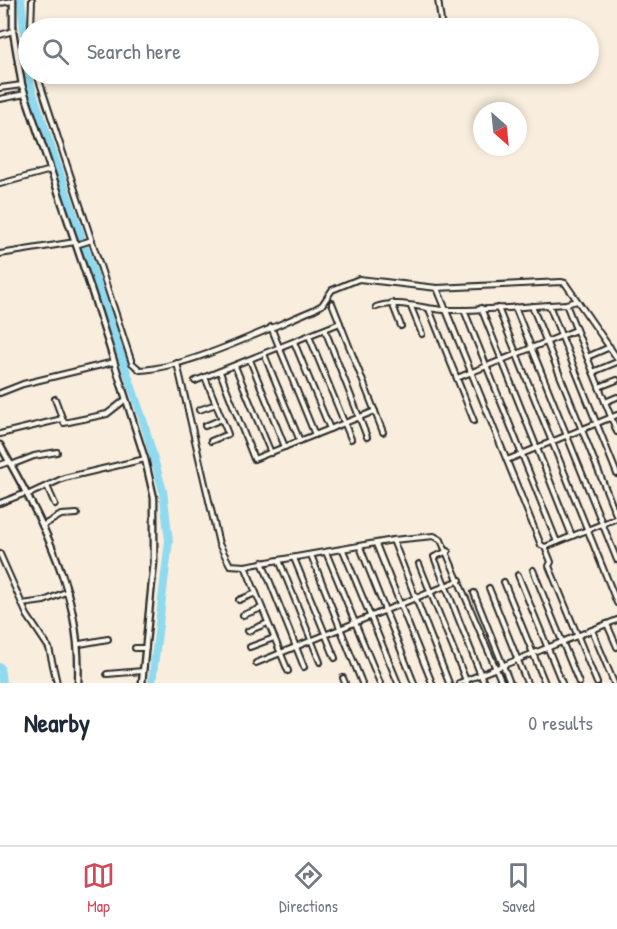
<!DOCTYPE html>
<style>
:root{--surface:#fff;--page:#f2f2f3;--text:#1f2937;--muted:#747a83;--line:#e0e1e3;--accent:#d1495b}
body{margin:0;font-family:"Patrick Hand",sans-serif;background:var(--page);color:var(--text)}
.compass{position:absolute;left:473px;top:102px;width:54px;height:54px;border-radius:50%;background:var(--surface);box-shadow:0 3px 9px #0003;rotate:153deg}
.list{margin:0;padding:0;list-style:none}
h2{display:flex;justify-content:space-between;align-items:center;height:78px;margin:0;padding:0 24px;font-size:26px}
h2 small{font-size:20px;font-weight:400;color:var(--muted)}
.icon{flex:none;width:33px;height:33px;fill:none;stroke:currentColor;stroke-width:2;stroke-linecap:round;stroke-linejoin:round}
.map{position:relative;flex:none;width:617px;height:683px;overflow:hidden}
.search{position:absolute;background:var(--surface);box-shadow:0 3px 9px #0003;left:18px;right:18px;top:18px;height:66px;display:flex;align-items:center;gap:15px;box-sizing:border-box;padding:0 21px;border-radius:33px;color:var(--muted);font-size:22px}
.sheet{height:162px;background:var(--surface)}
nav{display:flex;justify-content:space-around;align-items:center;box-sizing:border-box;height:84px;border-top:2px solid var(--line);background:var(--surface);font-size:16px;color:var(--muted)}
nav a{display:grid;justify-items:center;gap:3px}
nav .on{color:var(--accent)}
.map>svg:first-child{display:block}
</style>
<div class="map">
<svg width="617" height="683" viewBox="0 0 617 683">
<rect width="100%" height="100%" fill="#f9eedd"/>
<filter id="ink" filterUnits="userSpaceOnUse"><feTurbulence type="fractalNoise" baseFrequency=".0167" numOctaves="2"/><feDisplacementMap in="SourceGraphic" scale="12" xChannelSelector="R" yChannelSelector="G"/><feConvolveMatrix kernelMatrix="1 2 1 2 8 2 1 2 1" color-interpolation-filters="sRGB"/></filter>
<g filter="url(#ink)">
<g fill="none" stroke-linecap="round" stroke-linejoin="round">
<!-- river -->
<g stroke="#8fdaef" stroke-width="8">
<path d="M21,0L30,84L144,423L163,491L169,541L152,683"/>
<path d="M0,667L2,683"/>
</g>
<defs>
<g id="minor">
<path d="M438,0L441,21"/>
<path d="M0,3L13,1"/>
<path d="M31,28L32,0"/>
<path d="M0,35L13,31"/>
<path d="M37,74L132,363L140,370C188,368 267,329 313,310L322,305L332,290L359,279L437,288L561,282L565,283L617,358"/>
<path d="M0,88L22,85"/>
<path d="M0,99L25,94"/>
<path d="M0,184L51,170"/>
<path d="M76,245L92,240"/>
<path d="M0,254L75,242"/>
<path d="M437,288L541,545L545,547L551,562L549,566L597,683"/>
<path d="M332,303L383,432"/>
<path d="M392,303L401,326"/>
<path d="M566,304L617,432"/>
<path d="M549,305L617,474"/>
<path d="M532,306L617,517"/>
<path d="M376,307C398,299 422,309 445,310C485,311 526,306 566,304L577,301"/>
<path d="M411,307L422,334"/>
<path d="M515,307L617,560"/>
<path d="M481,308L572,536"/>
<path d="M498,308L617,603"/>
<path d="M429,309L474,421"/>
<path d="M464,310L557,542"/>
<path d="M271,327L315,435"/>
<path d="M325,330L367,437"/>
<path d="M309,336L351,439"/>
<path d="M294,342L330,429"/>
<path d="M264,354L300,441"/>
<path d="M587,357L610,347"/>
<path d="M250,360L285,447"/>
<path d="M177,363L219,544L230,565L245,566L393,540L449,683"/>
<path d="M235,366L271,453"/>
<path d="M220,372L254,459L375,411"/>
<path d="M593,372L617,362"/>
<path d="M205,377L228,434L211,441"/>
<path d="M457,378L576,330"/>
<path d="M195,381L340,323"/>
<path d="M599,387L617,380"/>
<path d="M0,393L23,384L114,362"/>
<path d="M55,399L64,423L107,414L125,400"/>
<path d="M605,402L617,397"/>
<path d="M199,410L216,404"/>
<path d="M205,426L222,419"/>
<path d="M0,434L62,419"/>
<path d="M507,460L617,415"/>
<path d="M0,465L9,462"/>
<path d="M11,465L34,456L57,452"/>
<path d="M47,486L55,504"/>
<path d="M27,495L64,478L145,459"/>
<path d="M0,503L26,493"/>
<path d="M42,526L61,515L77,514"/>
<path d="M393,540L434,536L441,540L502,683"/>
<path d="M376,544L432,683"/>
<path d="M360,547L414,683"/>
<path d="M545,547L617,518"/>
<path d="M343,550L398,683"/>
<path d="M448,551L434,557L484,683"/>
<path d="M326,552L380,683"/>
<path d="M0,554L27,615L49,648L57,683"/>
<path d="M311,555L362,683"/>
<path d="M294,558L335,658"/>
<path d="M279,560L320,662"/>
<path d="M262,562L304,667"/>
<path d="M419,564L467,683"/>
<path d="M245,566L288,671"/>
<path d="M533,570L579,683"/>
<path d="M518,575L562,683"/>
<path d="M504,582L545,683"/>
<path d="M489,588L527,683"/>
<path d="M474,593L510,683"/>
<path d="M239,600L256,593"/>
<path d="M22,604L44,601L68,591"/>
<path d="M243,615L262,608"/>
<path d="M607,624L617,647"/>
<path d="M592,630L614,683"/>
<path d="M248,631L268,623"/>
<path d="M80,644L108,639"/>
<path d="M250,647L274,638"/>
<path d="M135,648H146"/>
<path d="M256,663L460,580"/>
<path d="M107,674L143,671"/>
<path d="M343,678L345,683"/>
<path d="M459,683L617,620"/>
</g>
<path id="tertiary" d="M13,0V31L22,85L93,295L145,459L154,498V562L142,683"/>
<path id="secondary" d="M0,445C42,520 83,595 78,683"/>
</defs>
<!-- minor casing -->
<use href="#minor" stroke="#2b2b2b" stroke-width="8"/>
<!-- tertiary casing -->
<use href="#tertiary" stroke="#2b2b2b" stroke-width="9"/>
<!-- secondary casing -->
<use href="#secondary" stroke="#2b2b2b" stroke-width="9"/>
<!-- minor -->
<use href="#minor" stroke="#fbf7ec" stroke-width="4"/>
<!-- tertiary -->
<use href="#tertiary" stroke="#fbf7ec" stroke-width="4.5"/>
<!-- secondary -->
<use href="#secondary" stroke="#fbf7ec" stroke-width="4.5"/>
</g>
</g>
</svg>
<svg class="compass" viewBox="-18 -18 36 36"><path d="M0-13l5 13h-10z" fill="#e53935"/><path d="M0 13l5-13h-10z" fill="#747a83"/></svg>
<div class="search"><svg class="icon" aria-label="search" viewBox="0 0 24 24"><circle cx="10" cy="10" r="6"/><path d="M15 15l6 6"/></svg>Search here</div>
</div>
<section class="sheet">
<h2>Nearby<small>0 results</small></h2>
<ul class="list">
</ul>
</section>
<nav>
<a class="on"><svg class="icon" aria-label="map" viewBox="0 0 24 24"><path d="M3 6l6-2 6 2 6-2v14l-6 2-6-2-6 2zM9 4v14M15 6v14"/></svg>Map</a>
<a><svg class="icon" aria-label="directions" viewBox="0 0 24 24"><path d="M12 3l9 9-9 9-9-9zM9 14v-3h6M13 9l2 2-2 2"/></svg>Directions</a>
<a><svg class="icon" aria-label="saved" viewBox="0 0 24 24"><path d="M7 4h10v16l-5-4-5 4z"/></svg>Saved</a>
</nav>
